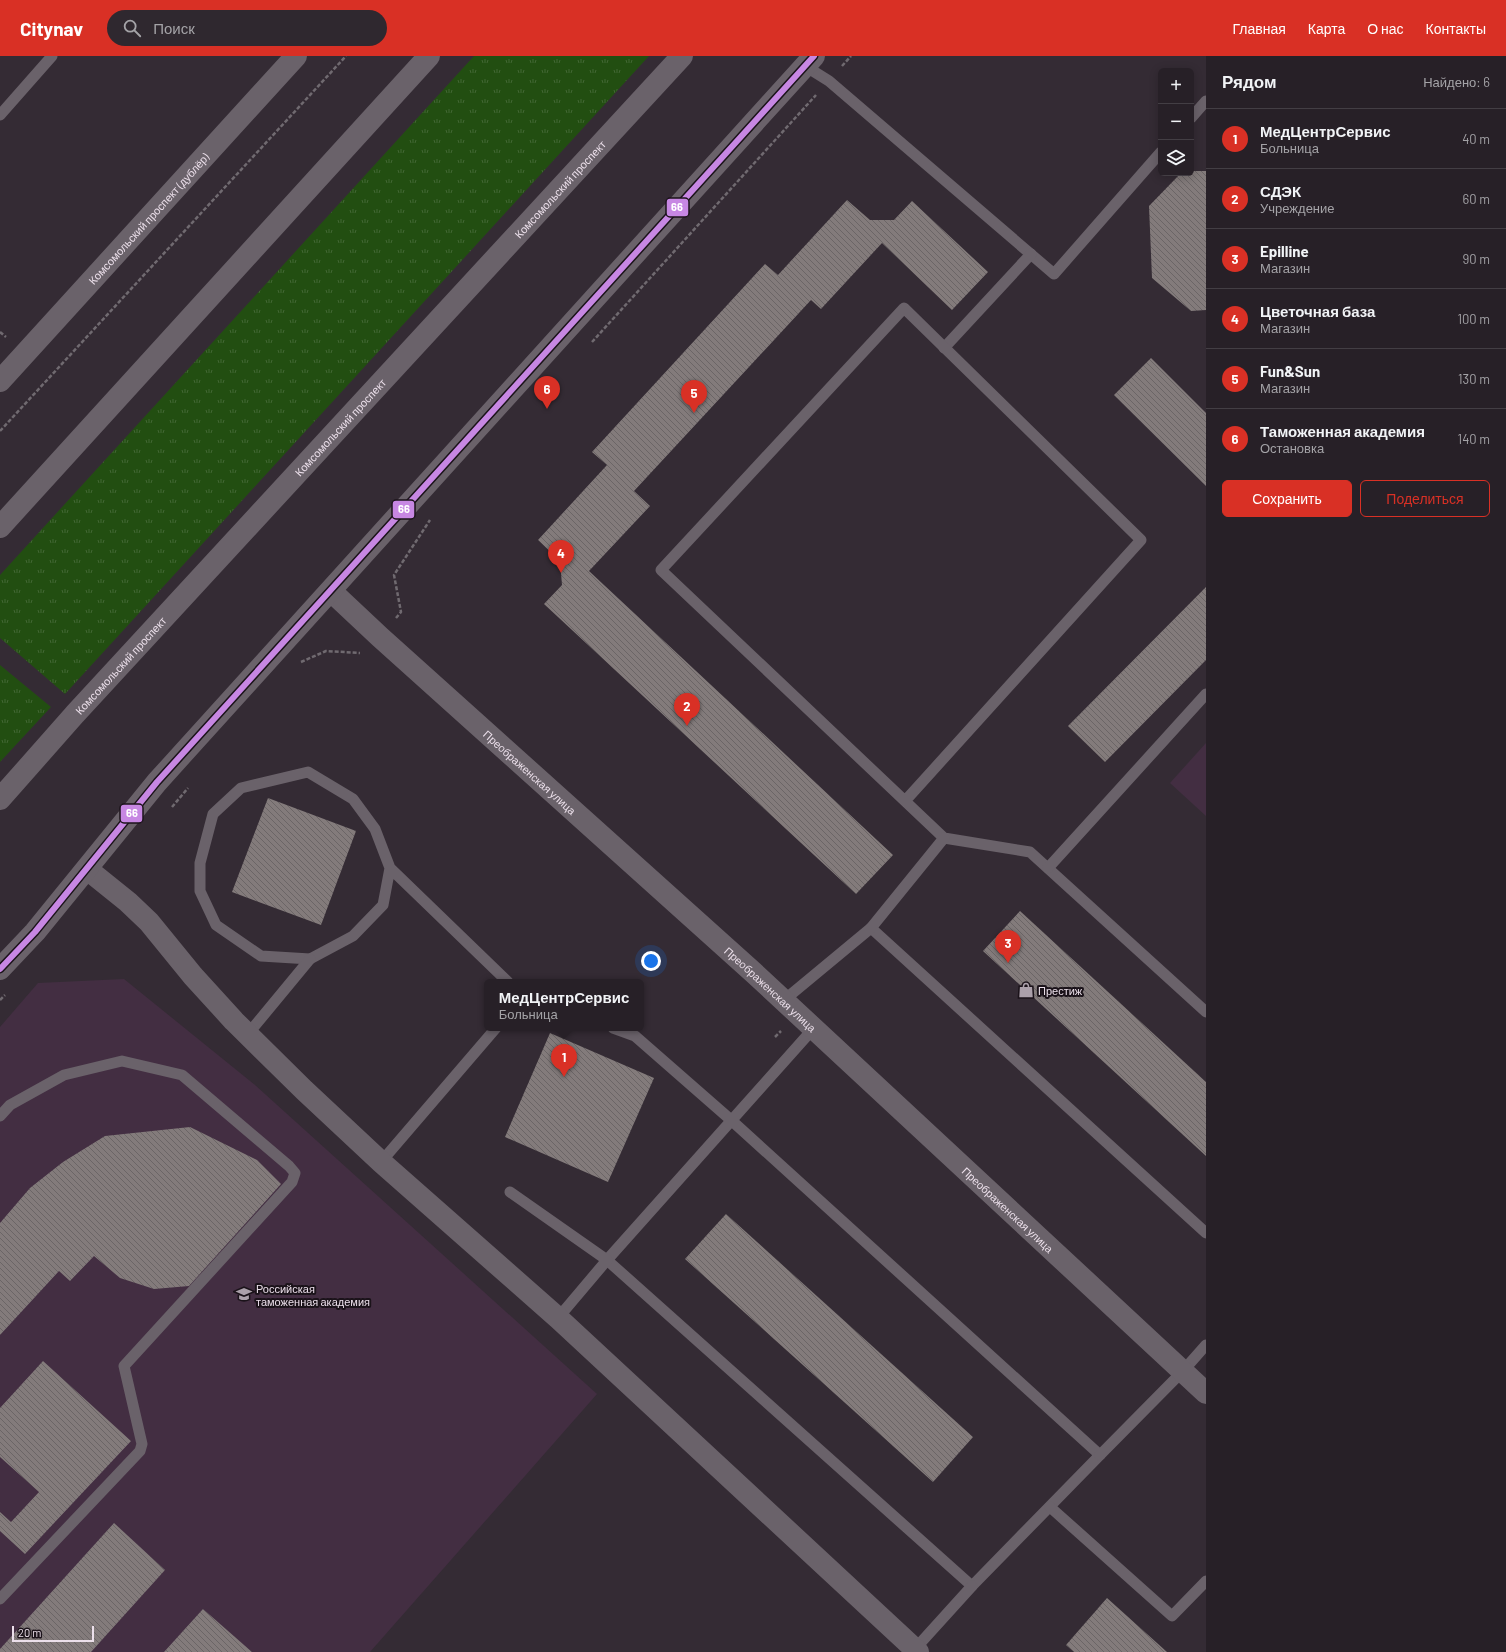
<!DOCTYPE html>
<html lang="ru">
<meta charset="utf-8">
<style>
:root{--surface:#272027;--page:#2f282f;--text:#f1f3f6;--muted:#a4a3a7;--line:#433e44;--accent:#d93025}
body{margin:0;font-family:Barlow,sans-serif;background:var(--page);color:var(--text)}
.controls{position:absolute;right:12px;top:12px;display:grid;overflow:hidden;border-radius:6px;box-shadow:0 2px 10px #0003}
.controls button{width:36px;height:36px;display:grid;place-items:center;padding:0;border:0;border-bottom:1px solid var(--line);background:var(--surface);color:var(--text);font:20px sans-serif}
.scale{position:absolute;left:12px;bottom:10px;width:82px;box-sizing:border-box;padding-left:4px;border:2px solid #ebdfea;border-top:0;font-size:11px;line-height:14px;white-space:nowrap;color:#ebdfea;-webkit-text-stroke:3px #1b131a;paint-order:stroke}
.you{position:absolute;left:651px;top:905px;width:14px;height:14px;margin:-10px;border:3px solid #fff;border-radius:50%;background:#1a73e8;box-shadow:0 0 0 6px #1a73e833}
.badge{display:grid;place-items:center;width:26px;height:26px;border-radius:50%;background:var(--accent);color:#fff;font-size:13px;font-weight:700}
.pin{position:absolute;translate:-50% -33px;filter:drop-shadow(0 1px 2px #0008)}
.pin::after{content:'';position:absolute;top:21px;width:14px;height:12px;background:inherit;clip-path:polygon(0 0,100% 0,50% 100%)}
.popup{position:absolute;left:484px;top:923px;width:160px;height:52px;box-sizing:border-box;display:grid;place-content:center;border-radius:6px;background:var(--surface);filter:drop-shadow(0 1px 3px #0005);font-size:13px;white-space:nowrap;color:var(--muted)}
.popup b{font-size:15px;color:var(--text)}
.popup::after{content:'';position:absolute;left:50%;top:100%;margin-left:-8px;border:8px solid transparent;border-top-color:var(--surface)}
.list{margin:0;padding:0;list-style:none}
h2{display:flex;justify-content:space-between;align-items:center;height:52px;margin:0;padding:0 16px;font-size:17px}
h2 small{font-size:13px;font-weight:400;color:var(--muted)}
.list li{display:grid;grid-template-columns:26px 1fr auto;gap:12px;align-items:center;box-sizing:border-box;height:60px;padding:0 16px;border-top:1px solid var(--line)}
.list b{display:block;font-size:15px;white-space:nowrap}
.list p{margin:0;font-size:13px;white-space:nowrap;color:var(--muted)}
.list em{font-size:13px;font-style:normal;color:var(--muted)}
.actions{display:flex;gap:8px;padding:12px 16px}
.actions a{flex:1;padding:9px 0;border:1px solid var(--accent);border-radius:6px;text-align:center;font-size:14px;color:var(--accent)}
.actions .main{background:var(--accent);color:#fff}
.icon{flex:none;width:22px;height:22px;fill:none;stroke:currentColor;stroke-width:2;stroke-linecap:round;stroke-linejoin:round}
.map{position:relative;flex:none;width:1206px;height:1596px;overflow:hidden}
header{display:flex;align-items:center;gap:24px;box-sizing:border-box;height:56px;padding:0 20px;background:var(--accent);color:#fff}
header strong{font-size:19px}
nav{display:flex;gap:22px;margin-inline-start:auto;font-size:14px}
.search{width:280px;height:36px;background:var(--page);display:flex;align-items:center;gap:10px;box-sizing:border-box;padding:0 14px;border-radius:22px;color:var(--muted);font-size:15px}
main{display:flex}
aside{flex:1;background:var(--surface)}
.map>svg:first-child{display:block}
</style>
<header>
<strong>Citynav</strong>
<div class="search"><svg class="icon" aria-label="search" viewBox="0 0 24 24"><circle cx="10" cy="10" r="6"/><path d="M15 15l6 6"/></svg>Поиск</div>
<nav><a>Главная</a><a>Карта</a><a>О нас</a><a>Контакты</a></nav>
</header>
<main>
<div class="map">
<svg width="1206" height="1596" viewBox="0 0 1206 1596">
<defs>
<pattern id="grass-tufts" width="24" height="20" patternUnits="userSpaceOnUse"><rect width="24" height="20" fill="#224e11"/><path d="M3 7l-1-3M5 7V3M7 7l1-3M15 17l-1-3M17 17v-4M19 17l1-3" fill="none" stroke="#426734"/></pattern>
<pattern id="building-back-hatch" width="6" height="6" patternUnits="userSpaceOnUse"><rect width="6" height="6" fill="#837b7b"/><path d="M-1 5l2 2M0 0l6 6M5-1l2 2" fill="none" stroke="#6b6566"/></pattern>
</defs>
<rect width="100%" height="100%" fill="#342b34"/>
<!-- built -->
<g fill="#432e42">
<path d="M1206,687V760L1170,727Z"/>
<path d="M124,923L255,1029L597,1338L370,1596H0V971L38,927Z"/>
</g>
<!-- grass -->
<g fill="url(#grass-tufts)">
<path d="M474,0H649L65,638L0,582V519Z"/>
<path d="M0,609L51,651L0,706Z"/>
</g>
<!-- building -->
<g fill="url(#building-back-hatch)">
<path d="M1191,115H1206V254L1191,255L1152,222L1149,150L1181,117H1191Z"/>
<path d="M847,144L870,164H894L912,145L988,216L952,254L882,187L821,253L811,244L634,435L650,450L589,515L893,799L856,838L544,548L562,529L560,505L538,484L607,409L592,396L765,208L778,219Z"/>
<path d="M1151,302L1206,357V430L1114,339Z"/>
<path d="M1206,531V604L1105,706L1068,670Z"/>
<path d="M268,742L356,775L321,869L232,836Z"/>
<path d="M1020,855L1206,1026V1100L983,895Z"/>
<path d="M550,977L654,1022L608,1126L505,1081Z"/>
<path d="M190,1071L257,1104L281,1128L189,1230L154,1233L120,1222L94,1200L70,1225L59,1215L0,1279V1167L30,1132L63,1106L105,1080Z"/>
<path d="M726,1158L973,1381L933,1426L685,1203Z"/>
<path d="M43,1305L131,1385L25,1498L0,1475V1456L11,1466L39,1436L0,1401V1352Z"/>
<path d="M114,1467L165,1514L91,1596H0V1593Z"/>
<path d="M1107,1542L1167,1596H1074L1066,1589Z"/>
<path d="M203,1553L252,1596H164Z"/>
</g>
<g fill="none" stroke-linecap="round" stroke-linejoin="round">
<!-- path -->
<g stroke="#706a70" stroke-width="2.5" stroke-dasharray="4 2" stroke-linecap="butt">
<path d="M842,10L851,0"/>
<path d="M0,276L6,281"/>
<path d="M592,286L816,39"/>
<path d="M0,375L346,0"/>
<path d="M396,562L401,556L394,519L430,464"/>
<path d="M301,606L326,595L360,597"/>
<path d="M172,751L188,732"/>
<path d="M0,944L5,939"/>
<path d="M775,981L781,975"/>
</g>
<!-- lane -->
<g stroke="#6a626a" stroke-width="11">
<path d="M805,10L829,25L1054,218L1161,96"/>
<path d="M0,59L52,0"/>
<path d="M1191,62L1206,45"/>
<path d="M944,292L1031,198"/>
<path d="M905,745L1141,484L904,252L661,514L944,782L1030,796L1206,956"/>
<path d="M390,812L383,849L353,880L310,903L261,900L216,869L200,835V807L213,758L241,732L308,716L353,743L375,773L390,812L508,926"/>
<path d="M1048,812L1206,638"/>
<path d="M871,872L1206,1177"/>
<path d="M783,945L871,872L944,782"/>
<path d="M613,972L635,980L731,1064L1100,1399L972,1530L607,1204L813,973"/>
<path d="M248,978L310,903"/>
<path d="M0,1060L10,1049L64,1019L122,1005L182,1019L289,1110L295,1117L292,1126L124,1310L142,1388L140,1395L0,1543"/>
<path d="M381,1106L496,972"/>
<path d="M510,1136L607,1204L558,1262"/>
<path d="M1100,1399L1183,1315L1206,1289"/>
<path d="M1050,1451L1172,1560L1206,1525"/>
<path d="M915,1593L972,1530"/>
</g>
<!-- street -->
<path stroke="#6a626a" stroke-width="22" d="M87,813L128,846L149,866L193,920L234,965L304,1034L381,1106L558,1262L918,1596"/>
<!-- secondary -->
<g stroke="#6a626a" stroke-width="22">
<path id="s1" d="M0,325L296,0"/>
<path d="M0,471L429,0"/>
<path id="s2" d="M331,535L380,581L754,917L1206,1337"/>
<path id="s3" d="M0,743L75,658L682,0"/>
<path d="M0,913L35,876L157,726L814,0"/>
</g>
<defs>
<path id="bus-1" d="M0,913L35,876L157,726L814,0"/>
</defs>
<!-- bus-1 casing -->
<use href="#bus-1" stroke="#1b131a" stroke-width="9"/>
<!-- bus-1 -->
<use href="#bus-1" stroke="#c787e3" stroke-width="6"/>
</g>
<!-- icons -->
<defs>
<symbol id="shop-bare" viewBox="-9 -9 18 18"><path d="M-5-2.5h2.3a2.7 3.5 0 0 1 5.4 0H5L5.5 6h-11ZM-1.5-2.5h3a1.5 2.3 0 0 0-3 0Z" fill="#aba0aa" stroke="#1b131a" stroke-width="2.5" paint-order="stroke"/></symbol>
<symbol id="university-bare" viewBox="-9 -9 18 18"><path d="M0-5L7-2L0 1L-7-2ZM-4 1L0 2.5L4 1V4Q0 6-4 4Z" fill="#aba0aa" stroke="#1b131a" stroke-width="2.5" paint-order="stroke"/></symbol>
</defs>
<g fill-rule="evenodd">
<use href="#shop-bare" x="1015" y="923" width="22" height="22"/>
<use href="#university-bare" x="233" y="1227" width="22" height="22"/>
</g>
<g text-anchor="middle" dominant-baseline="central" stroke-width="4" stroke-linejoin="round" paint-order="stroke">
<!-- street labels -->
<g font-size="11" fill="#ebdfea" stroke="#1b131a">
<text stroke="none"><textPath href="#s3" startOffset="828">Комсомольский проспект</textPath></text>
<text stroke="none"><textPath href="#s1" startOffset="220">Комсомольский проспект (дублёр)</textPath></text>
<text stroke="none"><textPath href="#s3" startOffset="504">Комсомольский проспект</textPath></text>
<text stroke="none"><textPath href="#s3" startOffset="180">Комсомольский проспект</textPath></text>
<text stroke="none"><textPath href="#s2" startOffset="269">Преображенская улица</textPath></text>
<text stroke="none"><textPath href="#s2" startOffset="593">Преображенская улица</textPath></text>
<text stroke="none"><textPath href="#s2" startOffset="917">Преображенская улица</textPath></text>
</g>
<!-- poi labels -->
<g font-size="11" fill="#ebdfea" stroke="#1b131a" text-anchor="start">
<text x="1038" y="934">Престиж</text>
<text x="256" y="1232">Российская<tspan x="256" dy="13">таможенная академия</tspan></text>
</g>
</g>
<g stroke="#1b131a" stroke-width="1.5">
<rect x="666" y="142" width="23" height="19" rx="4" fill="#c787e3"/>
<rect x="392" y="444" width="23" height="19" rx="4" fill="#c787e3"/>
<rect x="120" y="748" width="23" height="19" rx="4" fill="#c787e3"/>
</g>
<g font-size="11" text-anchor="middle" font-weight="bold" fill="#fff">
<text x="677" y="155">66</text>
<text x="404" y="457">66</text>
<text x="132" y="761">66</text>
</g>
</svg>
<div class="controls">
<button>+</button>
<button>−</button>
<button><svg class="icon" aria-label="layers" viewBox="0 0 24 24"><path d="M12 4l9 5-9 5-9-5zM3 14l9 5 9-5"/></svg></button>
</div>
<div class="scale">20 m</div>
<div class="you"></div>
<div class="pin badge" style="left:564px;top:1021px">1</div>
<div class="popup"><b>МедЦентрСервис</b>Больница</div>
<div class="pin badge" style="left:687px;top:670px">2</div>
<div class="pin badge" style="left:1008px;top:907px">3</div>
<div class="pin badge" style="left:561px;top:517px">4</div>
<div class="pin badge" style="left:694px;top:357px">5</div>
<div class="pin badge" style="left:547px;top:353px">6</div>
</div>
<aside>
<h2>Рядом<small>Найдено: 6</small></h2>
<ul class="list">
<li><span class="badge">1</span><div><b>МедЦентрСервис</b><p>Больница</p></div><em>40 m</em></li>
<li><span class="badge">2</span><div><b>СДЭК</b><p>Учреждение</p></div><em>60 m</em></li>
<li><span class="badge">3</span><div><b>Epilline</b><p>Магазин</p></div><em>90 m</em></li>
<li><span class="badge">4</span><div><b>Цветочная база</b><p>Магазин</p></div><em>100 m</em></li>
<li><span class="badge">5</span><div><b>Fun&amp;Sun</b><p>Магазин</p></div><em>130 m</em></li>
<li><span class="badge">6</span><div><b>Таможенная академия</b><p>Остановка</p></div><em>140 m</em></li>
</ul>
<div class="actions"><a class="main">Сохранить</a><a>Поделиться</a></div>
</aside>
</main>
